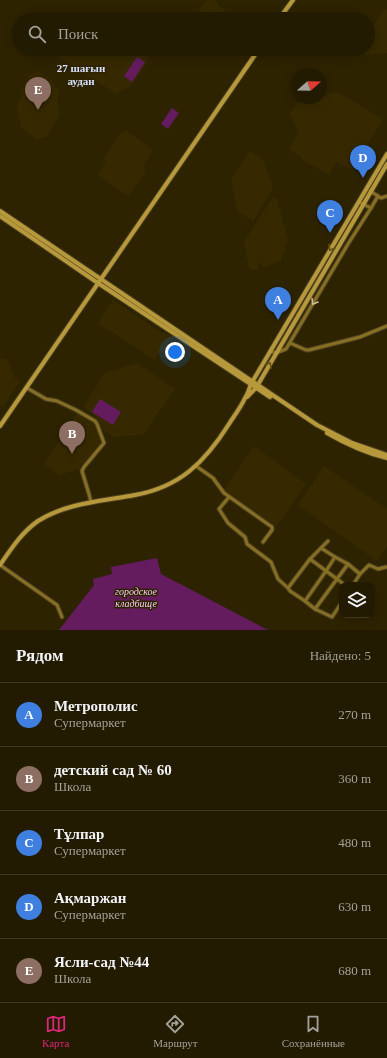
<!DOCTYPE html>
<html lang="ru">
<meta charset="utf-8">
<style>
:root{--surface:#221a01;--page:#2e2710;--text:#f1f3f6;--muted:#a2a199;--line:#3f3823;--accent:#db2777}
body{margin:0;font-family:"Times New Roman",serif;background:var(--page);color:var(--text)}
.controls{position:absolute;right:12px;bottom:12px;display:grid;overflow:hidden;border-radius:8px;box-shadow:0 2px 10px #0003}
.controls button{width:36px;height:36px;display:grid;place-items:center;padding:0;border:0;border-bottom:1px solid var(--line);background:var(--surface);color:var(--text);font:20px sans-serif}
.compass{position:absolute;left:291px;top:68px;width:36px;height:36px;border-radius:50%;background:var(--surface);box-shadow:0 2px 10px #0003;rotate:70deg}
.you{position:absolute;left:175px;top:352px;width:14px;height:14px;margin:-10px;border:3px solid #fff;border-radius:50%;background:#1a73e8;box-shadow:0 0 0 6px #1a73e833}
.badge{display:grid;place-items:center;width:26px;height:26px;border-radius:50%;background:var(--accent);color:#fff;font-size:13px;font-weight:700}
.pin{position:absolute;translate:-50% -33px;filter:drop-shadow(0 1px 2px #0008)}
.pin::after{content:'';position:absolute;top:21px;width:14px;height:12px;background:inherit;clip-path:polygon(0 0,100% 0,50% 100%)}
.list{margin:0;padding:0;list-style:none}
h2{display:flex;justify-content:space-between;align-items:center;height:52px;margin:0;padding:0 16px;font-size:17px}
h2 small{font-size:13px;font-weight:400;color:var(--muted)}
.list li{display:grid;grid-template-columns:26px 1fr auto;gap:12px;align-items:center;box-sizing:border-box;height:64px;padding:0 16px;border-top:1px solid var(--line)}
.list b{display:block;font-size:15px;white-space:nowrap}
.list p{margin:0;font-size:13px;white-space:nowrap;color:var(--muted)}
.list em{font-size:13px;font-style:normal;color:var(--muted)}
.icon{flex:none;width:22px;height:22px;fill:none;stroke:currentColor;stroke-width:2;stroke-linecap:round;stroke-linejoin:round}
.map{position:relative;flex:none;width:387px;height:630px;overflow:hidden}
.search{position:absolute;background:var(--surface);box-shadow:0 2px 10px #0003;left:12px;right:12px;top:12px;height:44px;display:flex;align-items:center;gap:10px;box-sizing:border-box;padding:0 14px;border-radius:22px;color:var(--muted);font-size:15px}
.sheet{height:372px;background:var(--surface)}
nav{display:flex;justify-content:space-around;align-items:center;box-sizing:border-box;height:56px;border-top:1px solid var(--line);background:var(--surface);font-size:11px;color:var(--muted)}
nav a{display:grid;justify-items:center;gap:2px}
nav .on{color:var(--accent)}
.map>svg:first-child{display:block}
</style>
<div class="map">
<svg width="387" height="630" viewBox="0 0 387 630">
<rect width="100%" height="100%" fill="#2e2301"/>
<!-- built -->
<g fill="#362900">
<path d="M209,0H214L217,2V5L238,19H194L205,2H207Z"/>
<path d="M387,9V53L364,55V49H368V36L383,10Z"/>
<path d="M52,49H136L148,57L149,60L131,86L120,91L117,94L50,52Z"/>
<path d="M39,72L52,80L54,86L58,89V92L60,93L57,97L60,115L46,137L36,139L21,127L17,105L22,97L20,90L30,74Z"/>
<path d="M337,92L383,119L352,170L337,162L329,175L301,159L302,157L289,150L298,132L290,113L297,103L315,98H321V96Z"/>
<path d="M127,131L153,150L144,165L146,172L128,196L98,175L106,161L103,159L122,132Z"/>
<path d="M250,151L263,160L273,188L253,221L237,211L231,179Z"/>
<path d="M273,197L277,199L288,241L284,246L286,247L285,251L280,261L264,267L262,265L261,263H258V269L252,270L249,267L244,242Z"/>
<path d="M113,300L162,333L163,332L173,337L162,353L159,351L155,360L99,324L100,321L99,320Z"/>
<path d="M0,358L8,360L14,377L20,381L3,407L0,405Z"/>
<path d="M137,363L175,389L143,435L113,437L101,428L96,417L83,407L105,373Z"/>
<path d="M78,412L94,422L101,443L80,469L59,475L44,464Z"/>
<path d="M254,446L306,484L276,527L223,491Z"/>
<path d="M324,466L387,509V546L377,561L298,505Z"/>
</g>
<!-- green -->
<g fill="#641c5f">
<path d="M137,57L145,62L132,82L124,76Z"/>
<path d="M172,108L179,113L168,129L161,124Z"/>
<path d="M100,399L121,412L113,425L92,412Z"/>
<path d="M157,558L161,574L268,630H59L94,585L93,579L112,574L111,567Z"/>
</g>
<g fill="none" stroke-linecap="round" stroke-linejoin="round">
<defs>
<g id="street">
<path d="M370,191L381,198L387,196"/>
<path d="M371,208L378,196"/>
<path d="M290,343L306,350H309L360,337L387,326"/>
<path d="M270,351L276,353L286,349L348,244L371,208L359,202"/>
<path d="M27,388L46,399L57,401L76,410L95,421L97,424L104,443L84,467L82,471L89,494L91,502"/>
<path d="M196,466L213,478L224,493L272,527V530L263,542"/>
<path d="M229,497L219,509L228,523L245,537L247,544L271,562L278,579L288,588L290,591L305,601"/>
<path d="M328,541L321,548L335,557"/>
<path d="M310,559L321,548"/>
<path d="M0,565L57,605L62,617"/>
<path d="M353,585L360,574"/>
<path d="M288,588L310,559L345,585"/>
<path d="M342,602L332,617L315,609L348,564L360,574L369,565L378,569L386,567"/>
<path d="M315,609L305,601L326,571L335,557L348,564"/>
</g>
<g id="secondary">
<path d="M279,19L293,0"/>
<path d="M0,211L317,425L352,443L387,455"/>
<path d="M0,216L98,283L270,397"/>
<path d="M247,397L256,388L387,164"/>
<path d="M0,426L259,49"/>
<path d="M327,433C346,444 365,453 387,458"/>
<path d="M0,565C11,549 22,532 38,521C66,503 103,501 135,495C180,487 205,462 229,424C234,416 241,407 245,398C248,394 249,389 251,384L387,154"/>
</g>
</defs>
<!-- street casing -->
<use href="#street" stroke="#4c4121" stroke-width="5"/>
<!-- secondary casing -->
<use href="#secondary" stroke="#4c4121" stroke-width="6"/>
<!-- street -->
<use href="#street" stroke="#866e23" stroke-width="3"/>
<!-- secondary -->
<use href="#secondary" stroke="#b7993b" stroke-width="4"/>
</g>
<!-- one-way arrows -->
<defs><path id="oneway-chevron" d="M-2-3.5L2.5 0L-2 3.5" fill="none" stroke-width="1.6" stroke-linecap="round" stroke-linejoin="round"/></defs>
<g stroke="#655218">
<use href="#oneway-chevron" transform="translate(331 248) rotate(121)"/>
<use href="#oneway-chevron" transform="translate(269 365) rotate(-60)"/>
</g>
<use stroke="#cabd96" href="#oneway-chevron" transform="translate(314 302) rotate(121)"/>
<g text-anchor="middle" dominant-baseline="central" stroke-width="3" stroke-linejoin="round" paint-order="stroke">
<!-- park labels -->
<g font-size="10" font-style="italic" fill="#facbf3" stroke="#2e2301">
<text x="136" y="591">городское<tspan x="136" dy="12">кладбище</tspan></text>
</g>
<!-- neighbourhood labels -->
<g font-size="11" font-weight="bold" fill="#d7e0fd" stroke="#2e2301">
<text x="81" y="68">27 шағын<tspan x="81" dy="13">аудан</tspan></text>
</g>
</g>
</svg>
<div class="controls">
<button><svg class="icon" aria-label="layers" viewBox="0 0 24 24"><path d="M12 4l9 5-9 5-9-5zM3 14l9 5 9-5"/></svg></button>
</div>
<svg class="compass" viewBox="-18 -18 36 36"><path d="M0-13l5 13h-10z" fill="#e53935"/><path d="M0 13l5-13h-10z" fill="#a2a199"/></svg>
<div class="you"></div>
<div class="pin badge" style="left:278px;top:320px;background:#3f7fe0">A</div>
<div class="pin badge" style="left:72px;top:454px;background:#8d6e63">B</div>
<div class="pin badge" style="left:330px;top:233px;background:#3f7fe0">C</div>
<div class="pin badge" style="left:363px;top:178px;background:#3f7fe0">D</div>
<div class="pin badge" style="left:38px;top:110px;background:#8d6e63">E</div>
<div class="search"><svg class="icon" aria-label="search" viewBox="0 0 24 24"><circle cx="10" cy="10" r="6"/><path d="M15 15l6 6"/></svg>Поиск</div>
</div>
<section class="sheet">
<h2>Рядом<small>Найдено: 5</small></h2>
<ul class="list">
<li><span class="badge" style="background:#3f7fe0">A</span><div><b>Метрополис</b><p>Супермаркет</p></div><em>270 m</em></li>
<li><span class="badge" style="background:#8d6e63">B</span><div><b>детский сад № 60</b><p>Школа</p></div><em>360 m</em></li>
<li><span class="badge" style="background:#3f7fe0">C</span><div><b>Тұлпар</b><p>Супермаркет</p></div><em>480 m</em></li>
<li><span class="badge" style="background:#3f7fe0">D</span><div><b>Ақмаржан</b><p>Супермаркет</p></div><em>630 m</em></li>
<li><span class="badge" style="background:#8d6e63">E</span><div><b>Ясли-сад №44</b><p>Школа</p></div><em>680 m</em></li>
</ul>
</section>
<nav>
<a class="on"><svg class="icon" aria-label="map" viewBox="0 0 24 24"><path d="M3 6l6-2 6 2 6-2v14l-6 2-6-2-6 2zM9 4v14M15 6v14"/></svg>Карта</a>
<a><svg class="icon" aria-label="directions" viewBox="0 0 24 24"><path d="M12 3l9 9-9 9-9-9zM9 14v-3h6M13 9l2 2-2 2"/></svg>Маршрут</a>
<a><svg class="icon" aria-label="saved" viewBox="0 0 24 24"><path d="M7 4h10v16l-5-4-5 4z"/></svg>Сохранённые</a>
</nav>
